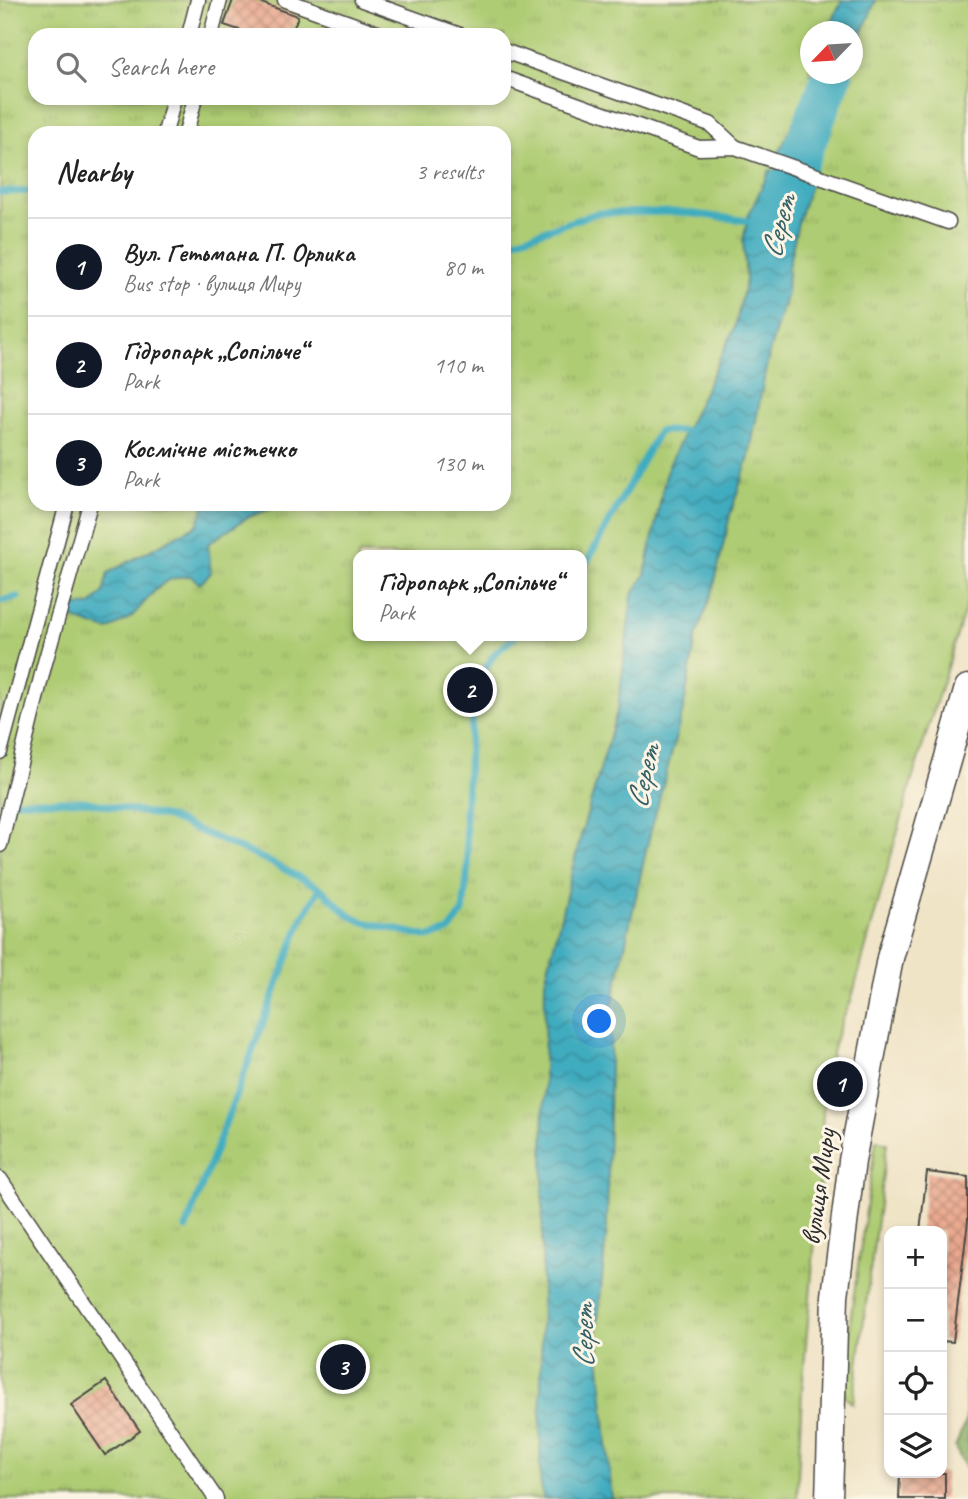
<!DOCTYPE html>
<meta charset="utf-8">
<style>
:root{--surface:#fff;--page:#f6f6f6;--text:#222;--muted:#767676;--line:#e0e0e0;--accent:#111827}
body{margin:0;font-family:Caveat,sans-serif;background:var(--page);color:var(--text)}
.controls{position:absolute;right:21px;bottom:21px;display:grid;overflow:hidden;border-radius:14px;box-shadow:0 4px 10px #0003}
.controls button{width:63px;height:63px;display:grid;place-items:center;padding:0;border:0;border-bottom:2px solid var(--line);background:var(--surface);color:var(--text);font:35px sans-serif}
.compass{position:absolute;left:800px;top:21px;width:63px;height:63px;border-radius:50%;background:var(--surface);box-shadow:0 4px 10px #0003;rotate:245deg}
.you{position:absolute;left:600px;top:1022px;width:24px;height:24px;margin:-18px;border:5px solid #fff;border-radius:50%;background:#1a73e8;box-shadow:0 0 0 10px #1a73e833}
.badge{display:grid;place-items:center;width:46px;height:46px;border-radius:50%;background:var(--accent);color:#fff;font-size:23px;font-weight:700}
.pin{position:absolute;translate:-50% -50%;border:4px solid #fff;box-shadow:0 2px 7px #0006}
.popup{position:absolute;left:353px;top:550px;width:234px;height:91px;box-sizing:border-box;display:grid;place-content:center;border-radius:14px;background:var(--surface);filter:drop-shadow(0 2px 5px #0005);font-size:23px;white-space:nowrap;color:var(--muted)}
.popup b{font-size:26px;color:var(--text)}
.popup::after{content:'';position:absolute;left:50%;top:100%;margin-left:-14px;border:14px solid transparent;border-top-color:var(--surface)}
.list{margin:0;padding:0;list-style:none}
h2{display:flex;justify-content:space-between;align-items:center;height:91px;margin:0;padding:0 28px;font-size:30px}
h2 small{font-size:23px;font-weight:400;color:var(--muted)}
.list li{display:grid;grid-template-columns:46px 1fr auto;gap:21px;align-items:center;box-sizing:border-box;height:98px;padding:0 28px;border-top:2px solid var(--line)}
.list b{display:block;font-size:26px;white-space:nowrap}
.list p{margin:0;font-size:23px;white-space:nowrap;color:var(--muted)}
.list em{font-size:23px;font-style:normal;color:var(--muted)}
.icon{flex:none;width:38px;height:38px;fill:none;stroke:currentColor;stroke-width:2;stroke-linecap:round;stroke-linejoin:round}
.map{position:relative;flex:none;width:968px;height:1499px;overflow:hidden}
.search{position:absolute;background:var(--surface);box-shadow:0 4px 10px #0003;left:28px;top:28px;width:483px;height:77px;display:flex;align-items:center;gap:18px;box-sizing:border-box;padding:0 24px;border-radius:21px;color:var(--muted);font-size:26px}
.panel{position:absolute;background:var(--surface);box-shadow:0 4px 10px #0003;left:28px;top:126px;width:483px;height:385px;border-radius:21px}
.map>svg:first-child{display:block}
</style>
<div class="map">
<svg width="968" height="1499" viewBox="0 0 968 1499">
<defs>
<pattern id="forest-crowns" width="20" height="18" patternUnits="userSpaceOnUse" patternTransform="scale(1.75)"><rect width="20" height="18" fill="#8ab065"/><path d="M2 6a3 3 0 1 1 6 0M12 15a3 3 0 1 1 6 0" fill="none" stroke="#718f53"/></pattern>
<pattern id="park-tufts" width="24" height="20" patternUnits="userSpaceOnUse" patternTransform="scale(1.75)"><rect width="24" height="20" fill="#aecc73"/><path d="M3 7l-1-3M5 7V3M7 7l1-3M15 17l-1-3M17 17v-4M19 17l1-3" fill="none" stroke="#96af64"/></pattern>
<pattern id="water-waves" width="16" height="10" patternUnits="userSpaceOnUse" patternTransform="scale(1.75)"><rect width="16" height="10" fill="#40acbf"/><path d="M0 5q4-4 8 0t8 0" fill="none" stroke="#368c9b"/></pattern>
<pattern id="building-cross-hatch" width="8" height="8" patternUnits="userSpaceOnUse" patternTransform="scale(1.75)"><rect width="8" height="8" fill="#eaa98f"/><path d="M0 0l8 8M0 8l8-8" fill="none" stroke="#be8a75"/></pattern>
</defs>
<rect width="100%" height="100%" fill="#fcf5e5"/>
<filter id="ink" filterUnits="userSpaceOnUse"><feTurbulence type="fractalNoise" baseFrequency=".0143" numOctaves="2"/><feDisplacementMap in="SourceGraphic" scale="14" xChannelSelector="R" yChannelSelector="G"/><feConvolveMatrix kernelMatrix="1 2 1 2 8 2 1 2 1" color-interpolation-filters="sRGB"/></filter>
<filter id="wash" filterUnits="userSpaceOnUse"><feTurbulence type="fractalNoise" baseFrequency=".00686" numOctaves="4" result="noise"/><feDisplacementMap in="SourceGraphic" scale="28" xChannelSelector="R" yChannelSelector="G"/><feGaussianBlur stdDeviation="1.57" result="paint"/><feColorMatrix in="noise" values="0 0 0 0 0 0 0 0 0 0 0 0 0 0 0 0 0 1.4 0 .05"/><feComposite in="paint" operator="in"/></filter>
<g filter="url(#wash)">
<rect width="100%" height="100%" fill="#f0e4c7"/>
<!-- grass -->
<path fill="#aecc73" stroke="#6c7c4f" stroke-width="2" d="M876,1140L887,1143L853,1404L844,1396L850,1322Z"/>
<!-- forest -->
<path fill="url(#forest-crowns)" stroke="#5a6e48" stroke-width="2" d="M968,1355V1472L955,1448L966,1419L965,1367Z"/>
<!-- park -->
<path fill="url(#park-tufts)" stroke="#6c7c4f" stroke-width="2" fill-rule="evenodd" d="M0,0H968V600L912,780L851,1001C827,1047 821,1105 822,1157L802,1390L797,1499H0ZM810,32H852V74H810ZM35,35H504V98H35ZM35,133H504V504H35ZM358,555H582V636H358Z"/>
<!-- water -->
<g fill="url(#water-waves)" stroke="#366c75" stroke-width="2">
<path d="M842,0H876L853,55L852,32L828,31Z"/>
<path d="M816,74H846L816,166L778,155Z"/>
<path d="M770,170L810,186L799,218L788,268L787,293L769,353L749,457L730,515L713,590L696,637L684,706L647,846L611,1010L607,1229L597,1330L612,1499H543L540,1478L545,981L580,839L618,708L632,595L645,575L667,469L735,327L746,280L743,240L749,214Z"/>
<path d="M205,504H285L248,517L208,544L211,573L200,584L191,576C158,576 153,596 132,616C125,622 115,626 107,630L74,619L73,605L90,606L103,593L108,573L197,525Z"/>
</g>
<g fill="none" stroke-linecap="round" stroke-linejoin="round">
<!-- stream -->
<g stroke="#40acbf" stroke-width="7">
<path d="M0,192L35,191"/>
<path d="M504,244L597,213L679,212L757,222"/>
<path d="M582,571L659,431H691"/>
<path d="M0,601L18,597"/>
<path d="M68,611L73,613"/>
<path d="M16,801H83L167,817L266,860L320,888L349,915L364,922L429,937L449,931L463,912L468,867L465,816L470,736L479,680L494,654L516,636"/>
<path d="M186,1228L302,919L320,888"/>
</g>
<!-- river -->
<path stroke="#40acbf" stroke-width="40" d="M771,230L833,74"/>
</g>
<g id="blocks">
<!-- building -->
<g fill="url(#building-cross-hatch)">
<path d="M233,0H253L298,16L291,35H254L224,25Z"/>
<path d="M927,1172L968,1177V1221L953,1342L942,1341V1231H920Z"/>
<path d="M106,1381L140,1431L105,1455L71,1405Z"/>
<path d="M900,1473H945V1499H899Z"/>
</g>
</g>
</g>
<g filter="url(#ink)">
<use href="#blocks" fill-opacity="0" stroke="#494742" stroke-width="2"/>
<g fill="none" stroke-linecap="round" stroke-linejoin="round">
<defs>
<g id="pedestrian">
<path d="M285,0L383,35"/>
<path d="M362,0L460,35"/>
<path d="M189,35L198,0"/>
<path d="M211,35L220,0"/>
<path d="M504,51L710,124L735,147"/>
<path d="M504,78L699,148L735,147L948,222"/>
<path d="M165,133L174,98"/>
<path d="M186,133L195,98"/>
<path d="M0,752L67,504"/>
<path d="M0,845L44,666L90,504"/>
<path d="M0,1179L216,1499"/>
</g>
<path id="secondary" d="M829,1499L835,1296L852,1161L890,958L968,688"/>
</defs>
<!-- pedestrian casing -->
<use href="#pedestrian" stroke="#494742" stroke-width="17"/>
<!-- secondary casing -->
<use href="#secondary" stroke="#494742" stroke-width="29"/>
<!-- pedestrian -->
<use href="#pedestrian" stroke="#fff" stroke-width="14"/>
<!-- secondary -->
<use href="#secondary" stroke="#fff" stroke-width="26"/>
</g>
</g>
<g text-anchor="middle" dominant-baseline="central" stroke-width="6" stroke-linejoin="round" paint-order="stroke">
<!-- street labels -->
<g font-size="28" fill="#2b2b2b" stroke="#fcf5e5">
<text transform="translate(818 1187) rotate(-82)">вулиця Миру</text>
</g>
<!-- water labels -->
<g font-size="30" font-style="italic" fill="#335f66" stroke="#fcf5e5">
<text transform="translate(778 226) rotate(-75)">Серет</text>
<text transform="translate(643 776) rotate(-77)">Серет</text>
<text transform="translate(583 1336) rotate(-90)">Серет</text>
</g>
</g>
</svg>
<div class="controls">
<button>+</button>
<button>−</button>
<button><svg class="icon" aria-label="locate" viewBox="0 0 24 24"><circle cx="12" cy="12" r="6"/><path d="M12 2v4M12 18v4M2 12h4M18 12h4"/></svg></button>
<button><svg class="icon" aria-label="layers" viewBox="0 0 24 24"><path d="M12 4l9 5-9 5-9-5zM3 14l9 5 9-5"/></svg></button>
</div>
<svg class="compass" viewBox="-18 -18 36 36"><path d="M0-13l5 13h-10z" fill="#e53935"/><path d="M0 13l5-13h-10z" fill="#767676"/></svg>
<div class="you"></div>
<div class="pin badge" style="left:840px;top:1084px">1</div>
<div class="pin badge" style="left:470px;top:690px">2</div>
<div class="popup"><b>Гідропарк „Сопільче“</b>Park</div>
<div class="pin badge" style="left:343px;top:1367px">3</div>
<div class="search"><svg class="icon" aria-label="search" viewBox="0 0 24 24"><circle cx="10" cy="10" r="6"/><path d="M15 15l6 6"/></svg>Search here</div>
<section class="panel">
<h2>Nearby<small>3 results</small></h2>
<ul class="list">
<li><span class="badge">1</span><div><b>Вул. Гетьмана П. Орлика</b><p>Bus stop · вулиця Миру</p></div><em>80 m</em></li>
<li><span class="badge">2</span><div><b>Гідропарк „Сопільче“</b><p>Park</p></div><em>110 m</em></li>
<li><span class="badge">3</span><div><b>Космічне містечко</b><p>Park</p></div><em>130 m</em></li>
</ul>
</section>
</div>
